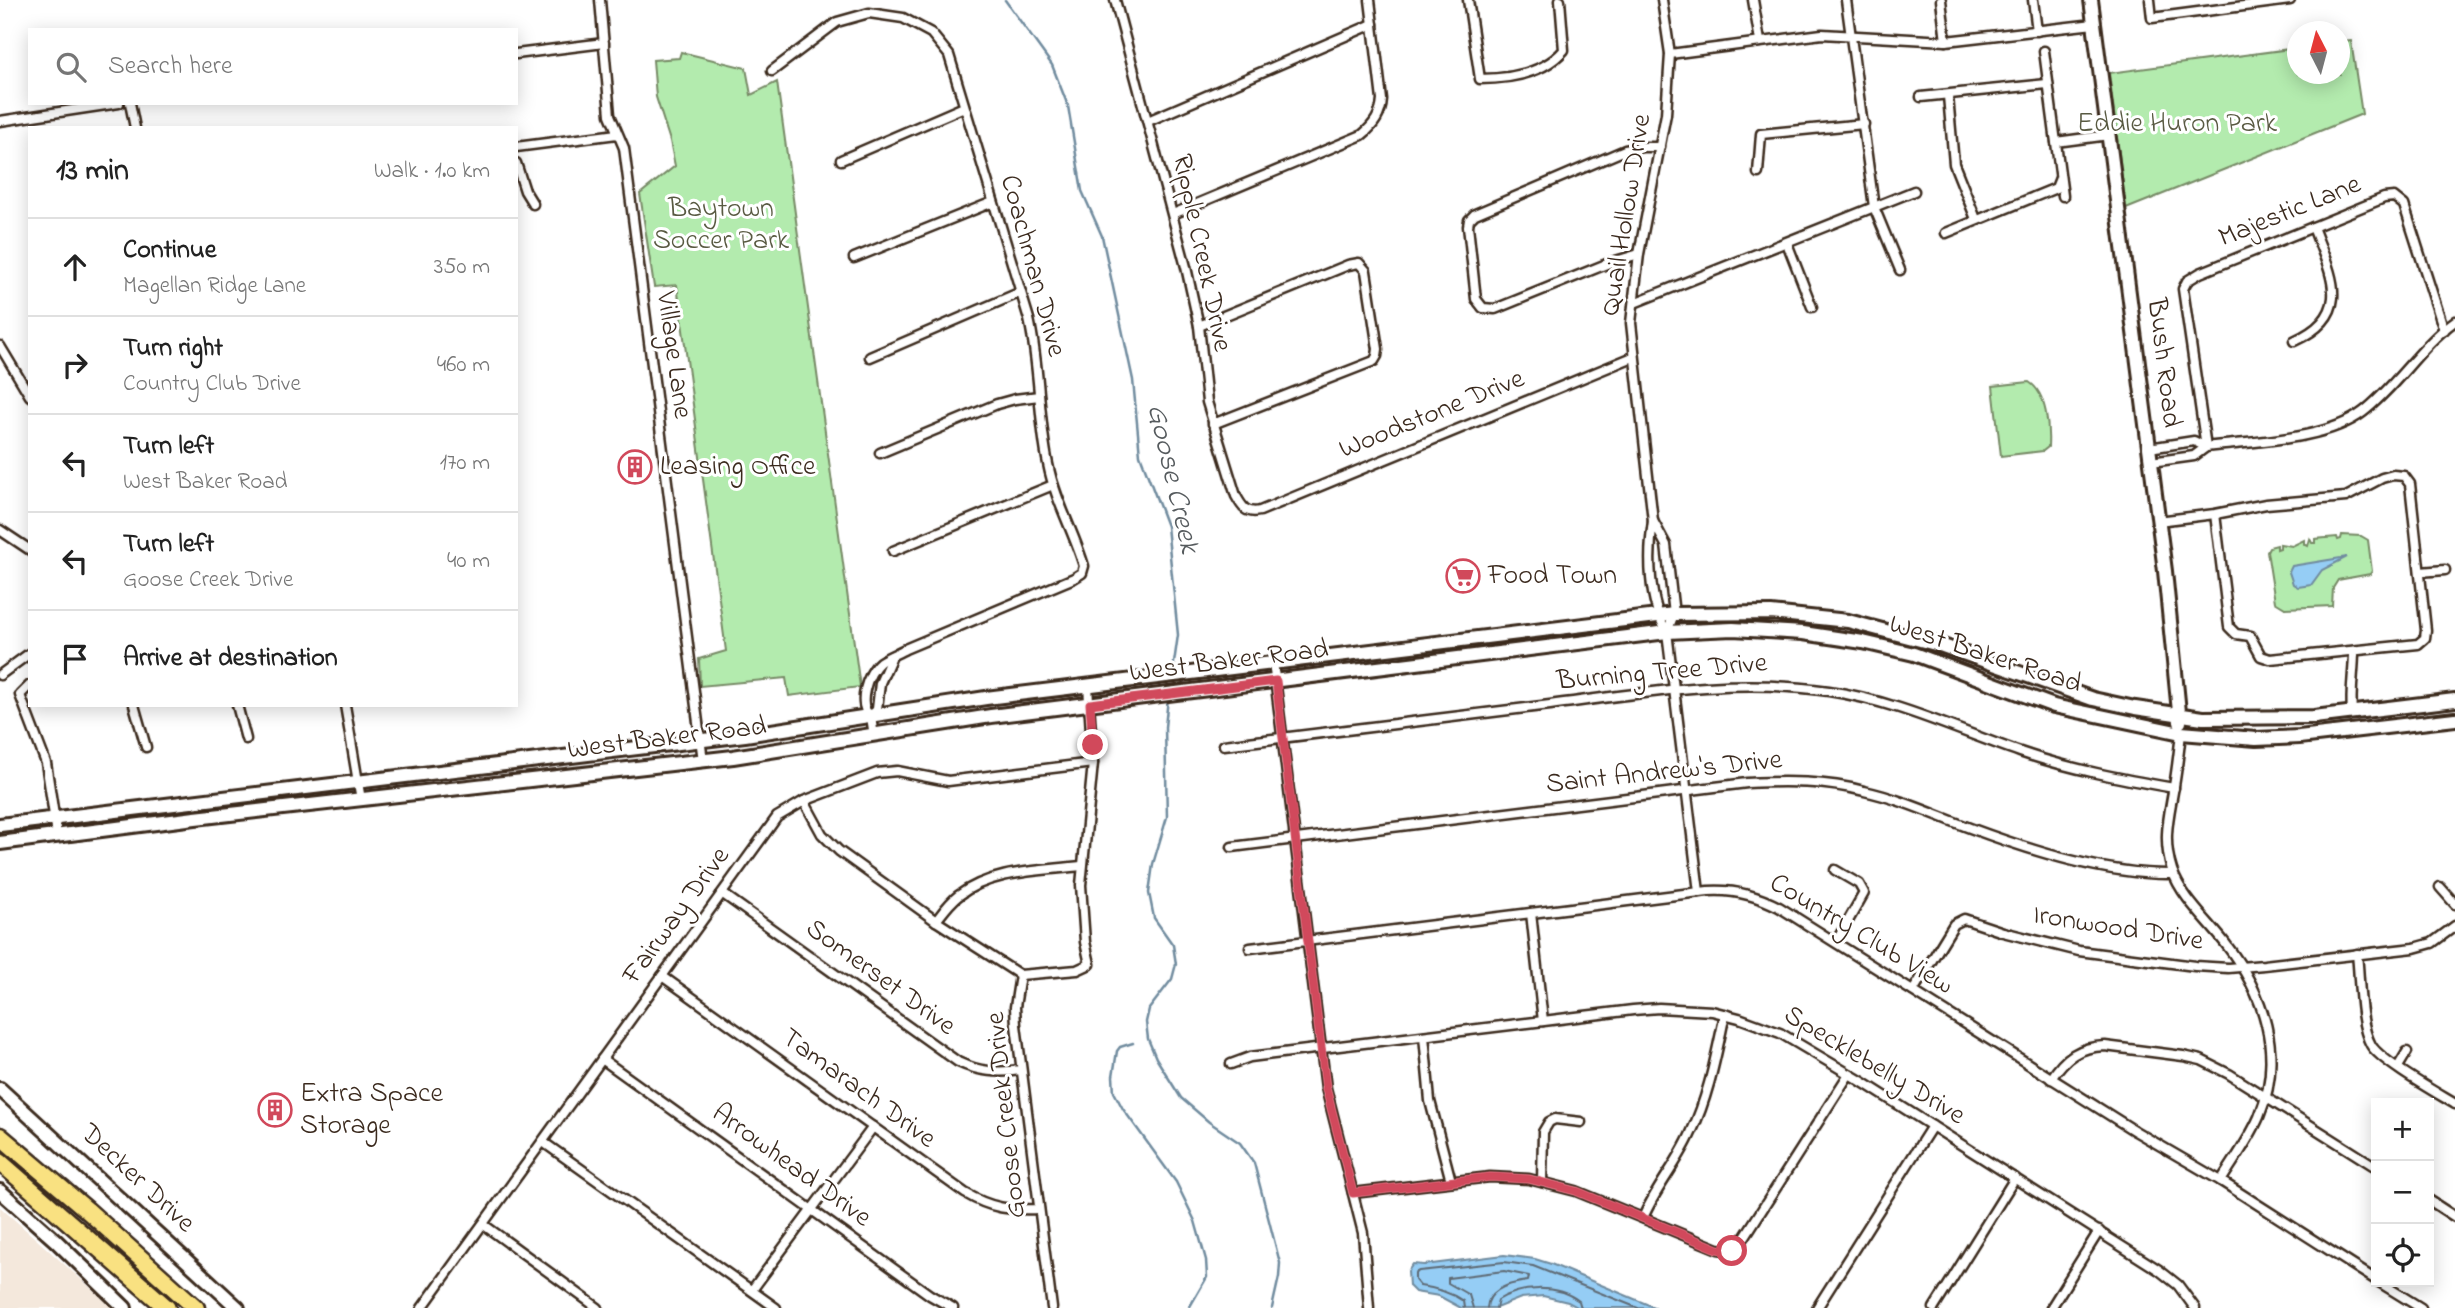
<!DOCTYPE html>
<meta charset="utf-8">
<style>
:root{--surface:#fff;--page:#f6f6f6;--text:#222;--muted:#767676;--line:#e0e0e0}
body{margin:0;font-family:"Indie Flower",sans-serif;background:var(--page);color:var(--text)}
.controls{position:absolute;right:21px;bottom:21px;display:grid;overflow:hidden;border-radius:0px;box-shadow:0 4px 18px #0003}
.controls button{width:63px;height:63px;display:grid;place-items:center;padding:0;border:0;border-bottom:2px solid var(--line);background:var(--surface);color:var(--text);font:35px sans-serif}
.compass{position:absolute;left:2287px;top:21px;width:63px;height:63px;border-radius:50%;background:var(--surface);box-shadow:0 4px 18px #0003;rotate:354deg}
.stop{position:absolute;width:21px;height:21px;margin:-16px;border:5px solid #d1495b;border-radius:50%;background:#fff}
.stop.end{background:#d1495b;border-color:#fff;box-shadow:0 2px 7px #0008}
.list{margin:0;padding:0;list-style:none}
h2{display:flex;justify-content:space-between;align-items:center;height:91px;margin:0;padding:0 28px;font-size:30px}
h2 small{font-size:23px;font-weight:400;color:var(--muted)}
.list li{display:grid;grid-template-columns:46px 1fr auto;gap:21px;align-items:center;box-sizing:border-box;height:98px;padding:0 28px;border-top:2px solid var(--line)}
.list b{display:block;font-size:26px;white-space:nowrap}
.list p{margin:0;font-size:23px;white-space:nowrap;color:var(--muted)}
.list em{font-size:23px;font-style:normal;color:var(--muted)}
.icon{flex:none;width:38px;height:38px;fill:none;stroke:currentColor;stroke-width:2;stroke-linecap:round;stroke-linejoin:round}
.map{position:relative;flex:none;width:2455px;height:1308px;overflow:hidden}
.search{position:absolute;background:var(--surface);box-shadow:0 4px 18px #0003;left:28px;top:28px;width:490px;height:77px;display:flex;align-items:center;gap:18px;box-sizing:border-box;padding:0 24px;border-radius:0px;color:var(--muted);font-size:26px}
.panel{position:absolute;background:var(--surface);box-shadow:0 4px 18px #0003;left:28px;top:126px;width:490px;height:581px;border-radius:0px}
.map>svg:first-child{display:block}
</style>
<div class="map">
<svg width="2455" height="1308" viewBox="0 0 2455 1308">
<rect width="100%" height="100%" fill="#fff"/>
<filter id="ink" filterUnits="userSpaceOnUse"><feTurbulence type="fractalNoise" baseFrequency=".0143" numOctaves="2"/><feDisplacementMap in="SourceGraphic" scale="14" xChannelSelector="R" yChannelSelector="G"/><feConvolveMatrix kernelMatrix="1 2 1 2 8 2 1 2 1" color-interpolation-filters="sRGB"/></filter>
<g filter="url(#ink)">
<!-- built -->
<path fill="#f4e8dc" d="M0,1207L44,1246L113,1308H0Z"/>
<!-- green -->
<g fill="#b3ebae" stroke="#778a66" stroke-width="2">
<path d="M2351,41L2362,114L2126,209L2109,73L2297,48L2298,74H2340V42Z"/>
<path d="M681,52L746,68L751,95L777,82L860,687L789,696L786,678L700,686L699,659L726,651L677,285L654,287L640,194L675,166L670,141L656,97L653,60L679,58Z"/>
<path d="M2029,382C2047,393 2049,428 2048,447L2043,451L2001,456L1993,386Z"/>
<path d="M2342,535L2361,536L2368,540L2372,571L2370,574L2338,580L2333,588L2332,606L2285,608L2275,602L2267,551L2269,547L2277,545V549L2280,548V544L2292,546L2304,540V544L2308,546L2310,539L2312,543H2315V539L2337,537L2338,540L2341,539Z"/>
</g>
<!-- water -->
<g fill="#95cdf5" stroke="#718c9f" stroke-width="2">
<path d="M2347,557L2322,570L2311,585L2298,587L2293,584L2289,572L2292,566Z"/>
<path d="M1504,1255L1535,1259L1551,1264L1656,1308H1579L1568,1302L1543,1296L1521,1298L1496,1308H1461L1439,1296L1415,1292L1409,1286L1408,1271L1413,1264L1424,1265Z"/>
</g>
<g fill="none" stroke-linecap="round" stroke-linejoin="round">
<!-- shore -->
<g stroke="#5f6b74" stroke-width="2">
<path d="M1464,1308L1463,1301C1450,1292 1436,1288 1420,1286L1415,1280V1273L1419,1271L1504,1262L1533,1266L1638,1308"/>
<path d="M1473,1308L1469,1295L1448,1283V1278L1504,1271L1529,1276L1528,1281C1511,1283 1488,1288 1487,1308"/>
<path d="M1496,1308L1498,1300C1521,1286 1556,1284 1579,1301L1581,1308"/>
</g>
<!-- stream -->
<g stroke="#718c9f" stroke-width="2.5">
<path d="M1005,0L1052,65L1068,106L1082,191L1102,236L1133,380L1140,455L1167,526L1178,635L1173,670"/>
<path d="M1168,698L1165,727L1167,817L1153,864L1149,893L1154,918L1173,945L1176,964L1172,979L1149,1009L1146,1022L1148,1039L1156,1058L1181,1098L1209,1122L1240,1143L1254,1163L1280,1263L1279,1277L1272,1308"/>
<path d="M1133,1043L1120,1047L1117,1051L1113,1076L1114,1092L1123,1109L1176,1182L1195,1221L1206,1260L1207,1277L1189,1308"/>
</g>
<defs>
<g id="street">
<path d="M600,0L610,115L624,148L703,761"/>
<path d="M1115,0L1186,267L1199,326L1207,402L1236,496C1242,507 1246,514 1260,511L1633,357"/>
<path d="M1468,0L1480,79C1509,79 1544,73 1564,50L1560,0"/>
<path d="M1662,0L1670,54L1666,114L1639,254L1631,323L1653,521C1648,556 1648,601 1667,632L1699,892"/>
<path d="M1753,0L1760,41"/>
<path d="M1846,0L1874,207L1900,270"/>
<path d="M1941,0L1946,41"/>
<path d="M2033,0L2037,31"/>
<path d="M2150,0L2152,18L2290,0"/>
<path d="M2044,51L2063,196"/>
<path d="M516,54L604,43"/>
<path d="M1670,54L1822,34L1946,41L2094,24"/>
<path d="M772,71L837,22L869,13L903,18L931,33L949,55L1029,319C1040,367 1038,416 1048,464C1055,500 1074,532 1084,566L1082,573L1074,578L905,649C898,653 887,657 880,662C867,673 856,706 871,717L874,736"/>
<path d="M1948,96L1954,164L1976,219"/>
<path d="M1921,97L2047,84"/>
<path d="M130,103L135,128"/>
<path d="M0,121L119,103"/>
<path d="M1148,121L1373,24"/>
<path d="M2056,142L2109,135"/>
<path d="M516,147L617,134"/>
<path d="M841,160L964,107"/>
<path d="M516,163L525,191L533,204"/>
<path d="M1758,173L1761,134L1864,124"/>
<path d="M1173,214L1362,135C1374,125 1381,115 1382,100L1370,0"/>
<path d="M1946,233L2056,188L2060,178"/>
<path d="M1787,243L1812,307"/>
<path d="M1639,254L1609,263L1495,309L1483,308L1476,299L1468,226L1469,220L1475,214L1625,150L1642,147H1660"/>
<path d="M854,258L993,202"/>
<path d="M1634,303L1914,191"/>
<path d="M1199,326L1348,265L1359,263L1366,271L1378,349L1377,356L1374,361L1213,424"/>
<path d="M2294,341C2355,314 2331,275 2313,227"/>
<path d="M0,346L30,396"/>
<path d="M870,357L1021,292"/>
<path d="M2206,447L2183,289L2187,281L2200,273L2384,198L2394,197L2404,205L2444,330"/>
<path d="M2149,448L2194,441L2206,447"/>
<path d="M880,453L997,404L1015,399L1039,396"/>
<path d="M2151,462L2194,456L2206,447C2253,441 2325,441 2363,412C2396,387 2421,345 2455,321"/>
<path d="M1653,521L1666,545L1674,614L1667,632"/>
<path d="M2158,521L2215,514L2266,504L2346,497L2382,478L2393,475L2404,476L2410,484L2426,630L2425,638L2418,644L2270,659L2261,656L2250,636L2236,634L2229,627L2215,514"/>
<path d="M0,530L30,550"/>
<path d="M893,551L1053,485"/>
<path d="M2420,572L2445,570"/>
<path d="M1273,662L1326,1088L1363,1233L1369,1308"/>
<path d="M0,675L30,653"/>
<path d="M30,685L20,695L46,763L57,835"/>
<path d="M134,705L146,747"/>
<path d="M237,705L246,739"/>
<path d="M345,705L361,800"/>
<path d="M2352,712C2350,691 2354,672 2354,651"/>
<path d="M873,715L877,709L880,683L892,656"/>
<path d="M2181,733C2179,751 2177,769 2174,786C2169,817 2162,839 2172,870C2181,897 2208,921 2225,943C2264,993 2285,1055 2259,1117C2249,1140 2234,1160 2221,1181"/>
<path d="M1224,745C1333,732 1441,718 1550,705C1643,693 1735,677 1829,691C1896,701 1956,730 2020,752C2070,769 2122,779 2174,788"/>
<path d="M804,801L822,834L839,851L936,921L1020,975"/>
<path d="M1232,847L1747,783C1787,781 1826,781 1864,791C1901,799 1935,815 1970,828C2032,851 2107,875 2173,874"/>
<path d="M1835,870L1859,884L1864,893L1836,942"/>
<path d="M2440,887L2455,904"/>
<path d="M723,894L958,1062C979,1072 998,1073 1021,1070"/>
<path d="M1531,913L1543,1021"/>
<path d="M936,921C943,912 949,903 958,896C991,870 1041,871 1081,866"/>
<path d="M1250,948L1708,891C1734,889 1756,895 1779,907L2135,1131L2221,1181L2376,1280"/>
<path d="M2357,954C2360,980 2359,1023 2371,1045C2380,1061 2437,1093 2455,1104"/>
<path d="M662,976L965,1193C992,1209 1009,1210 1039,1209"/>
<path d="M1913,991L1954,924L1964,919L2003,932L2079,951L2195,966L2228,968L2264,965L2414,948L2432,943L2455,926"/>
<path d="M1424,1036L1430,1101L1451,1181"/>
<path d="M602,1059L930,1295L953,1308"/>
<path d="M1231,1064L1250,1057L1633,1010L1659,1008L1712,1011L1739,1018L1780,1033L1861,1081L2159,1270L2178,1285L2195,1308"/>
<path d="M2398,1067L2407,1052"/>
<path d="M2051,1079C2065,1057 2079,1047 2105,1046L2183,1056L2201,1060L2229,1074L2376,1167"/>
<path d="M543,1142L776,1308"/>
<path d="M1542,1182L1543,1132L1549,1122L1555,1119L1581,1122"/>
<path d="M1353,1193L1490,1177L1529,1179L1576,1191L1718,1249L1732,1251L1742,1241L1849,1074"/>
<path d="M2429,1200L2455,1217"/>
<path d="M1643,1218C1656,1187 1678,1163 1691,1133C1709,1095 1716,1055 1725,1014"/>
<path d="M484,1225L598,1308"/>
<path d="M2379,1282L2421,1308"/>
<path d="M752,1290L873,1127"/>
<path d="M422,1308L777,817L804,801L877,773L897,771L948,781L1093,763"/>
<path d="M1052,1308L1016,1025L1015,1007L1020,975L1077,970L1090,964L1085,942L1081,885L1093,763L1088,686"/>
<path d="M1817,1308L1932,1126"/>
<path d="M1934,1308L2015,1178"/>
<path d="M2051,1308L2099,1231"/>
</g>
<g id="secondary">
<path d="M2091,0L2165,571L2180,722"/>
<path d="M0,825L745,735L986,698L1674,614L1771,613L1848,621L1943,646L2093,699L2135,708L2203,718L2314,717L2455,700"/>
<path d="M0,843L195,818L733,757L991,716L1667,632L1733,629L1803,633L1863,642L1914,654L2054,706L2181,733L2256,739L2299,737L2455,719"/>
<path d="M0,1089L238,1308"/>
<path d="M0,1191L55,1240L125,1308"/>
</g>
<g id="highway">
<path d="M0,1136L87,1210L196,1308"/>
<path d="M0,1162L167,1308"/>
</g>
</defs>
<!-- street casing -->
<use href="#street" stroke="#3b2a1e" stroke-width="13"/>
<!-- secondary casing -->
<use href="#secondary" stroke="#3b2a1e" stroke-width="18"/>
<!-- highway casing -->
<use href="#highway" stroke="#3b2a1e" stroke-width="21"/>
<!-- street -->
<use href="#street" stroke="#fff" stroke-width="8"/>
<!-- secondary -->
<use href="#secondary" stroke="#fff" stroke-width="12"/>
<!-- highway -->
<use href="#highway" stroke="#f9e181" stroke-width="16"/>
</g>
</g>
<g fill="none" stroke-linecap="round" stroke-linejoin="round" filter="url(#ink)">
<!-- route -->
<path stroke="#d1495b" stroke-width="9" d="M1093,745L1090,704L1276,681L1326,1088L1353,1193L1490,1177L1529,1179L1576,1191L1718,1249L1732,1251"/>
</g>
<!-- icons -->
<defs>
<symbol id="building-ring" viewBox="-11 -11 22 22"><circle r="9.5" fill="#fff" stroke="#d1495b" stroke-width="1.5"/><path d="M-4-6H4V6H1V3H-1V6H-4ZM-2.5-4.3h1.7v1.8h-1.7ZM.8-4.3h1.7v1.8H.8ZM-2.5-1h1.7V.8h-1.7ZM.8-1h1.7V.8H.8Z" fill="#d1495b"/></symbol>
<symbol id="supermarket-ring" viewBox="-11 -11 22 22"><circle r="9.5" fill="#fff" stroke="#d1495b" stroke-width="1.5"/><path d="M-6-5.5h2.5l.6 2H6L4.5 2H-2.5L-4.4-4H-6ZM-1.5 3.2a1.3 1.3 0 1 0 .1 0ZM3 3.2a1.3 1.3 0 1 0 .1 0Z" fill="#d1495b"/></symbol>
</defs>
<g fill-rule="evenodd">
<use href="#building-ring" x="616" y="448" width="38" height="38"/>
<use href="#supermarket-ring" x="1444" y="557" width="38" height="38"/>
<use href="#building-ring" x="256" y="1091" width="38" height="38"/>
</g>
<g text-anchor="middle" dominant-baseline="central" stroke-width="6" stroke-linejoin="round" paint-order="stroke">
<!-- park labels -->
<g font-size="28" fill="#595a42" stroke="#fff">
<text x="2177" y="124">Eddie Huron Park</text>
<text x="721" y="209">Baytown<tspan x="721" dy="32">Soccer Park</tspan></text>
</g>
<!-- street labels -->
<g font-size="28" fill="#3b2a1e" stroke="#fff">
<text transform="translate(2290 212) rotate(-22)">Majestic Lane</text>
<text transform="translate(1627 215) rotate(-81)">Quail Hollow Drive</text>
<text transform="translate(1201 253) rotate(78)">Ripple Creek Drive</text>
<text transform="translate(1032 266) rotate(75)">Coachman Drive</text>
<text transform="translate(673 355) rotate(82)">Village Lane</text>
<text transform="translate(2163 363) rotate(83)">Bush Road</text>
<text transform="translate(1432 415) rotate(-22)">Woodstone Drive</text>
<text transform="translate(1985 655) rotate(18)">West Baker Road</text>
<text transform="translate(1229 662) rotate(-7)">West Baker Road</text>
<text transform="translate(1662 673) rotate(-5)">Burning Tree Drive</text>
<text transform="translate(667 739) rotate(-7)">West Baker Road</text>
<text transform="translate(1664 773) rotate(-6)">Saint Andrew's Drive</text>
<text transform="translate(677 916) rotate(-54)">Fairway Drive</text>
<text transform="translate(2118 929) rotate(9)">Ironwood Drive</text>
<text transform="translate(1861 935) rotate(31)">Country Club View</text>
<text transform="translate(880 978) rotate(36)">Somerset Drive</text>
<text transform="translate(1874 1066) rotate(31)">Specklebelly Drive</text>
<text transform="translate(858 1089) rotate(36)">Tamarach Drive</text>
<text transform="translate(1007 1115) rotate(-96)">Goose Creek Drive</text>
<text transform="translate(791 1166) rotate(36)">Arrowhead Drive</text>
<text transform="translate(137 1179) rotate(43)">Decker Drive</text>
</g>
<!-- poi labels -->
<g font-size="28" fill="#3b2a1e" stroke="#fff" text-anchor="start">
<text x="660" y="467">Leasing Office</text>
<text x="1488" y="576">Food Town</text>
<text x="300" y="1094">Extra Space<tspan x="300" dy="32">Storage</tspan></text>
</g>
<!-- water labels -->
<g font-size="30" font-style="italic" fill="#565b5e" stroke="#fff">
<text transform="translate(1172 479) rotate(77)">Goose Creek</text>
</g>
</g>
</svg>
<div class="controls">
<button>+</button>
<button>−</button>
<button><svg class="icon" aria-label="locate" viewBox="0 0 24 24"><circle cx="12" cy="12" r="6"/><path d="M12 2v4M12 18v4M2 12h4M18 12h4"/></svg></button>
</div>
<svg class="compass" viewBox="-18 -18 36 36"><path d="M0-13l5 13h-10z" fill="#e53935"/><path d="M0 13l5-13h-10z" fill="#767676"/></svg>
<div class="stop" style="left:1732px;top:1251px"></div>
<div class="stop end" style="left:1093px;top:745px"></div>
<div class="search"><svg class="icon" aria-label="search" viewBox="0 0 24 24"><circle cx="10" cy="10" r="6"/><path d="M15 15l6 6"/></svg>Search here</div>
<section class="panel">
<h2>13 min<small>Walk · 1.0 km</small></h2>
<ul class="list">
<li><svg class="icon" aria-label="ahead" viewBox="0 0 24 24"><path d="M12 20V5M6 11l6-6 6 6"/></svg><div><b>Continue</b><p>Magellan Ridge Lane</p></div><em>350 m</em></li>
<li><svg class="icon" aria-label="right" viewBox="0 0 24 24"><path d="M7 20v-9h11M14 6l5 5-5 5"/></svg><div><b>Turn right</b><p>Country Club Drive</p></div><em>460 m</em></li>
<li><svg class="icon" aria-label="left" viewBox="0 0 24 24"><path d="M17 20v-9H6M10 6l-5 5 5 5"/></svg><div><b>Turn left</b><p>West Baker Road</p></div><em>170 m</em></li>
<li><svg class="icon" aria-label="left" viewBox="0 0 24 24"><path d="M17 20v-9H6M10 6l-5 5 5 5"/></svg><div><b>Turn left</b><p>Goose Creek Drive</p></div><em>40 m</em></li>
<li><svg class="icon" aria-label="arrive" viewBox="0 0 24 24"><path d="M6 21V4h12l-3 4 3 4H6"/></svg><div><b>Arrive at destination</b></div></li>
</ul>
</section>
</div>
